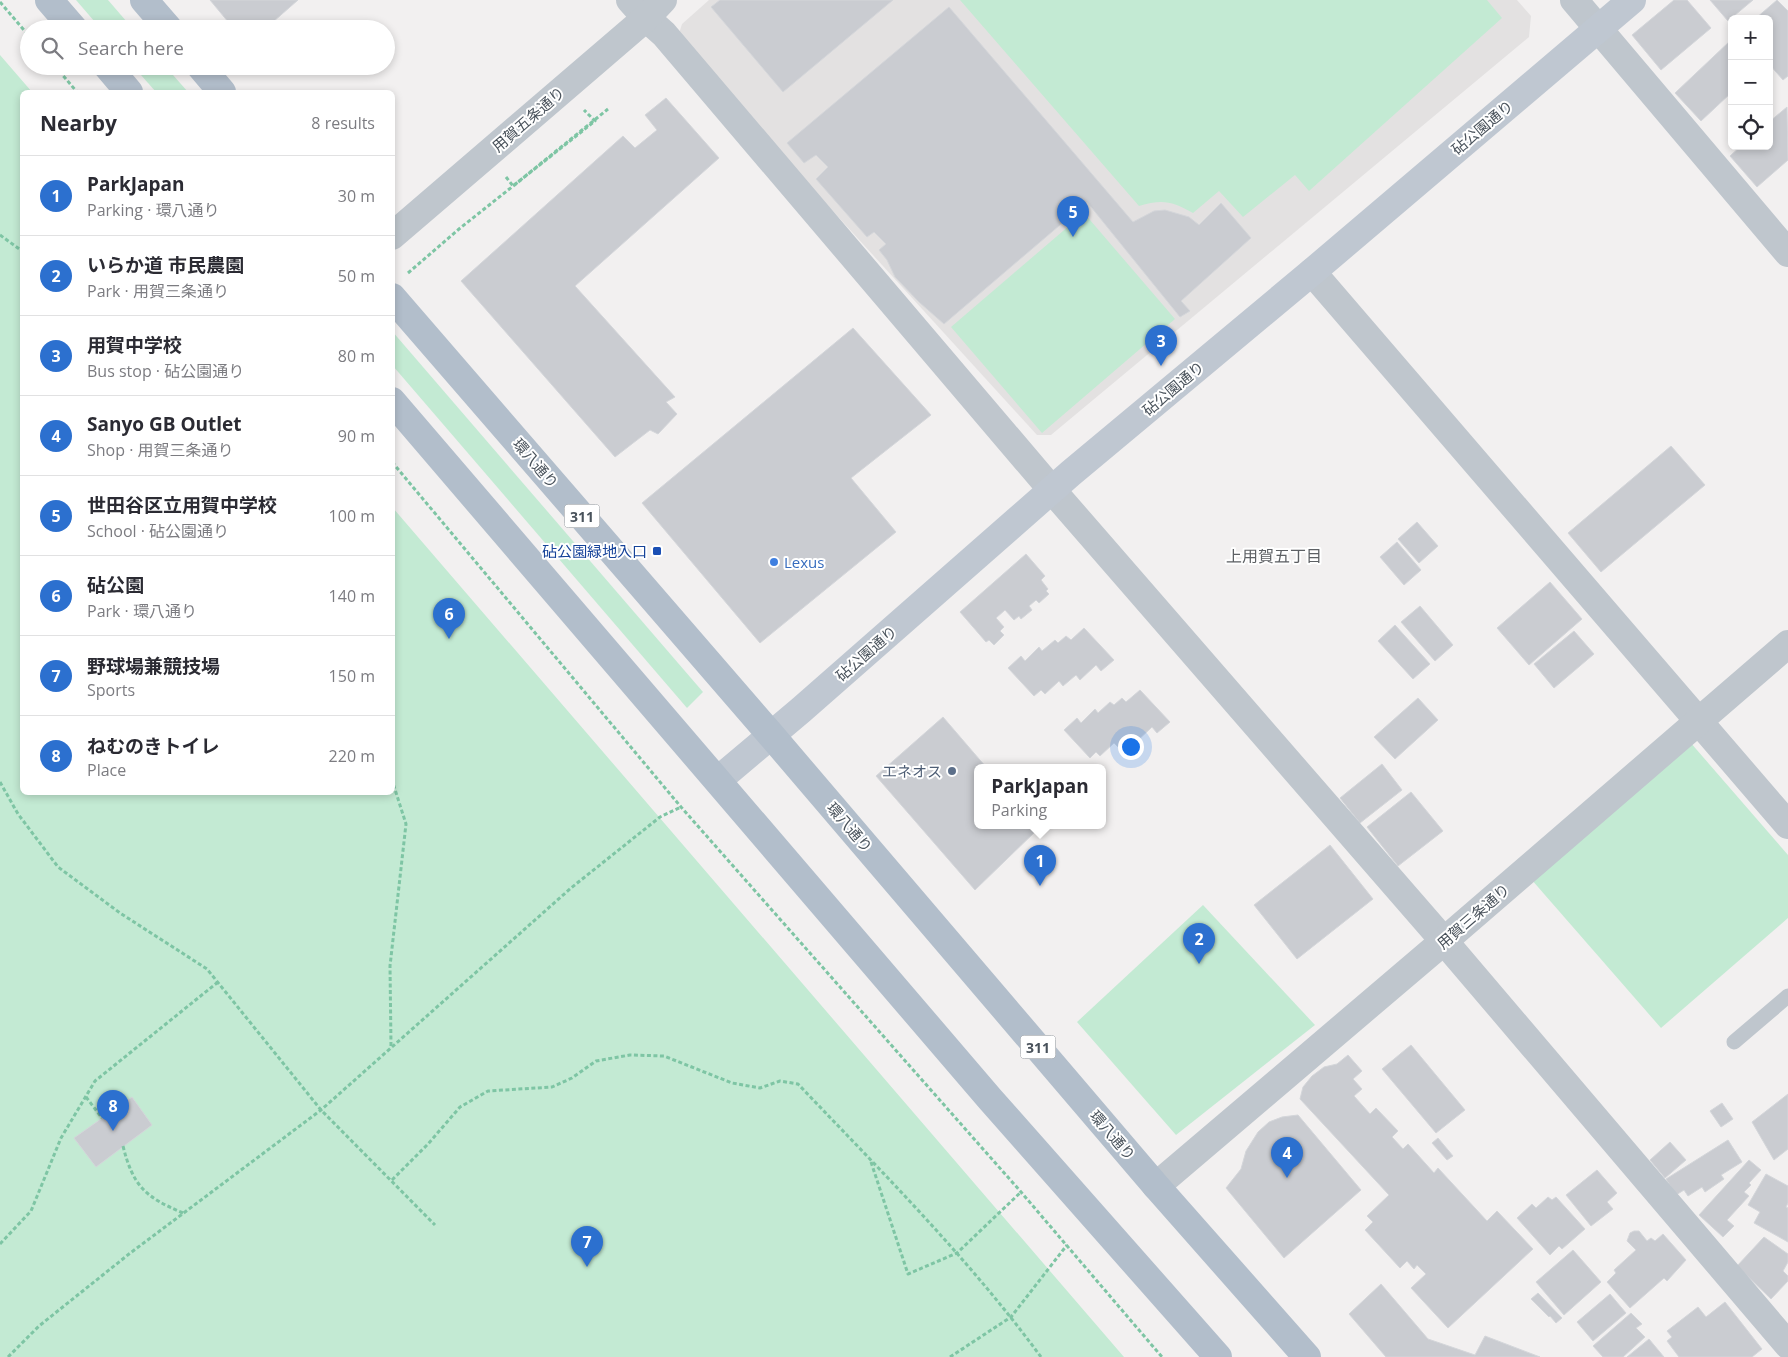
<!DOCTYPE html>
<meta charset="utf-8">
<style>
:root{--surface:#fff;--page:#f2f2f3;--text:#2b2b33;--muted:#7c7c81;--line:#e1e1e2;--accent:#2c70cf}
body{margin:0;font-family:"Open Sans","Noto Sans JP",sans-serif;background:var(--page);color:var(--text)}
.controls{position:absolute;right:15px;top:15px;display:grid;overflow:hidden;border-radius:8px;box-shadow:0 2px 8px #0003}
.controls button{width:45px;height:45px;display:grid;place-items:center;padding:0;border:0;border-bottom:1px solid var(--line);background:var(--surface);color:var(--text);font:25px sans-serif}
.you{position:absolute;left:1130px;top:746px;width:18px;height:18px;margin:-12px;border:4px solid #fff;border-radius:50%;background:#1a73e8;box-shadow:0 0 0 8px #1a73e833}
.badge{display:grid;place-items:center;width:32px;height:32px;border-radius:50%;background:var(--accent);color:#fff;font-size:16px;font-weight:700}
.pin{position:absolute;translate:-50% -41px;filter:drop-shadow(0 1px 2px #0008)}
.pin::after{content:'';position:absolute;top:26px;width:18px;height:15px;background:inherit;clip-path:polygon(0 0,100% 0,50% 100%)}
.popup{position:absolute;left:974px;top:764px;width:132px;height:65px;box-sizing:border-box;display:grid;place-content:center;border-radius:8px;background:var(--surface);filter:drop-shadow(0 1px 4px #0005);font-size:16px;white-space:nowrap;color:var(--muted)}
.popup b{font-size:19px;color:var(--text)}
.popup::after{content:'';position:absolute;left:50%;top:100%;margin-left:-10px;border:10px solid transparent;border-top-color:var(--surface)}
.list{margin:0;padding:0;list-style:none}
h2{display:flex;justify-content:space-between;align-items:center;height:65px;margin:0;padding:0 20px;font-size:21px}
h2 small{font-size:16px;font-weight:400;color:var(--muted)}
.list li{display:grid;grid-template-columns:32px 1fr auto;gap:15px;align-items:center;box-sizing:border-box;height:80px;padding:0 20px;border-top:1px solid var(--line)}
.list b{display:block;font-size:19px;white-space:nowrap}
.list p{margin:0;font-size:16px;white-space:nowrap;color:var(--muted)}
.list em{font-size:16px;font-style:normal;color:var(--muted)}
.icon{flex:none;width:28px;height:28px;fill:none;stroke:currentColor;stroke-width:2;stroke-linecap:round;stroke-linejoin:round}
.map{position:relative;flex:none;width:1788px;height:1357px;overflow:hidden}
.search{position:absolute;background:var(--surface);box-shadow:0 2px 8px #0003;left:20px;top:20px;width:375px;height:55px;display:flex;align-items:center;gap:12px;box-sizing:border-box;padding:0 18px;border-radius:28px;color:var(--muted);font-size:19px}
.panel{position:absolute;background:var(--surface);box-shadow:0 2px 8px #0003;left:20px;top:90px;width:375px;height:705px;border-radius:8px}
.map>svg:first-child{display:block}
</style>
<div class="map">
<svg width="1788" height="1357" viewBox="0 0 1788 1357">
<rect width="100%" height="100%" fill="#f2f0f0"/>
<!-- education -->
<path fill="#e3e1e1" d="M709,0H1517L1531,16L1529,37L1051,435H1037L677,40L682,24Z"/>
<!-- green -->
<g fill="#c3ead3">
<path d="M76,0H108L133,29H101Z"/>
<path d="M960,0H1487L1502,18L1309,191L1295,175L1243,217L1219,191L1193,213C1172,201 1162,199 1139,206Z"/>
<path d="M0,55L32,92H22V792H392L393,508L1124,1357H0Z"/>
<path d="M133,66H165L188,92H156Z"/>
<path d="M1084,213L1175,319L1042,433L951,327Z"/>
<path d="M392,331L703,692L687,708L393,366Z"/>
<path d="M1690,742L1788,855V918L1661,1028L1531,879Z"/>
<path d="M1203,905L1315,1025L1176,1135L1077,1022Z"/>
</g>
<!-- building -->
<g fill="#caccd1" stroke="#d4d6da">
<path d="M210,0H298L265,29H234Z"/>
<path d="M720,0H893L783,92L711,7Z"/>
<path d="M1674,0H1687L1711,28L1661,70L1632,35Z"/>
<path d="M1710,0H1753L1728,21Z"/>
<path d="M1777,0L1788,11V76L1783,80L1769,64V19H1755Z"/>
<path d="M949,7L1133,222L1154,211L1165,210L1189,217L1199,225L1221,203L1251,238L1181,301L1190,311L1180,317L1087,202L944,324L919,302L895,277L887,260L879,250L886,244L874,232L867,237L816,179L828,167L816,155L804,163L787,143Z"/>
<path d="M1730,41L1732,43V92L1701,121L1675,93Z"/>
<path d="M666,98L719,158L575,286L675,397L666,402L677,414L658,434L650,430L615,457L461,281L623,136L635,148L657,130L645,115Z"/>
<path d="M1787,107L1788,160L1757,187L1730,156L1741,146H1769V122Z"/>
<path d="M853,328L931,415L851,478L896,532L760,643L642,503Z"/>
<path d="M1671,446L1705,485L1601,572L1568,533Z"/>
<path d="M1417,522L1438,546L1419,563L1398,539Z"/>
<path d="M1397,542L1421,570L1404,585L1380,557Z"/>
<path d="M1026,554L1045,576L1041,580L1048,589L1046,591L1049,594L1039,603L1036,600L1029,606L1032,610L1021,619L1019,616L1014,620L1005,610L996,618L1004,627L1000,631L1004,635L994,645L989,640L986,642L960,612Z"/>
<path d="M1550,582L1582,619L1529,665L1497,628Z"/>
<path d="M1420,606L1453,645L1435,661L1401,622Z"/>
<path d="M1395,625L1430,664L1413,679L1378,641Z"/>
<path d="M1084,628L1114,660L1101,671L1096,665L1080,680L1076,675L1063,686L1059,681L1045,694L1041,690L1034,696L1008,668L1021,656L1025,661L1039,647L1042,651L1055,640L1058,643L1066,636L1071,640Z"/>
<path d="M1574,631L1594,654L1554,688L1534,664Z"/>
<path d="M1140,690L1170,722L1157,733L1152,727L1136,742L1131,737L1119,748L1114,743L1100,756L1096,752L1090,758L1064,730L1077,718L1081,723L1095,709L1098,713L1110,702L1114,705L1122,698L1126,702Z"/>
<path d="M1418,698L1438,720L1395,759L1374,737Z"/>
<path d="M943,717L986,767H978V825H1034L1038,829L975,890L876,776Z"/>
<path d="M1382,764L1402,790L1360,823L1340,798Z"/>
<path d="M1411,792L1443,831L1398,866L1367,827Z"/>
<path d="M1330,845L1373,899L1297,959L1254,905Z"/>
<path d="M1411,1045L1465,1110L1436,1133L1382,1069Z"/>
<path d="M1348,1055L1362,1071L1353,1079L1362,1089L1354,1096L1370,1114L1376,1108L1398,1131L1392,1137L1403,1149L1408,1144L1434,1173L1438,1168L1487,1221L1497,1211L1533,1249L1448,1328L1411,1288L1426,1274L1417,1265L1414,1269L1407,1261L1400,1268L1365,1230L1373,1222L1367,1216L1389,1195L1300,1099L1303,1087L1312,1076L1324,1067L1337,1064Z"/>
<path d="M1788,1094V1149L1774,1160L1752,1122Z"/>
<path d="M132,1097L152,1125L96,1167L74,1138Z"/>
<path d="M1722,1103L1733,1119L1721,1127L1710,1111Z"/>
<path d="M1298,1115L1361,1190L1284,1258L1226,1188L1241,1169L1246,1151L1258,1132L1269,1122L1282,1117Z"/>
<path d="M1438,1138L1453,1156L1447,1160L1432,1143Z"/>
<path d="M1728,1140L1742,1162L1721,1175L1724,1179L1705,1192L1702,1187L1688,1196L1684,1190L1676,1195L1666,1179Z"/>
<path d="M1670,1142L1686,1160L1665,1178L1650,1160Z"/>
<path d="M1749,1160L1761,1170L1749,1183L1751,1185L1744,1192L1749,1196L1727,1220L1734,1226L1723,1237L1699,1215Z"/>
<path d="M1597,1170L1617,1193L1607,1202L1613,1209L1591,1226L1566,1195Z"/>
<path d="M1766,1174L1788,1186V1203L1786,1207L1788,1208V1242L1754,1223L1760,1212L1748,1205Z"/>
<path d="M1548,1197L1552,1200L1556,1197L1585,1229L1562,1249L1559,1246L1550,1255L1517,1218L1532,1204L1536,1208Z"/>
<path d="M1634,1231H1639L1647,1241L1651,1238L1655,1241L1663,1234L1686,1260L1667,1281L1664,1278L1630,1308L1607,1282L1616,1273L1614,1270L1636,1250L1627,1241L1630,1233Z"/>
<path d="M1764,1237L1788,1254V1262L1783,1271L1788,1276V1281L1771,1299L1737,1266Z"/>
<path d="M1573,1250L1601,1282L1564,1315L1536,1282Z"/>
<path d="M1381,1284L1428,1339L1475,1355L1485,1336L1540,1357H1386L1349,1314Z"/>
<path d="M1538,1293L1562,1318L1556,1323L1550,1316L1549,1317L1531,1299Z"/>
<path d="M1610,1294L1626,1313L1593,1341L1577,1322Z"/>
<path d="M1725,1302L1762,1349L1752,1357H1679L1667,1341L1672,1337L1667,1331L1698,1307L1706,1317Z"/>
<path d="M1631,1313L1642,1324L1636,1328L1645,1337L1623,1357H1603L1593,1346Z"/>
<path d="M1649,1339L1664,1357H1627Z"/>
</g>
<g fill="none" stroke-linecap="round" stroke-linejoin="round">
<!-- path -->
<g stroke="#7ec5a4" stroke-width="3" stroke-dasharray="4 2.5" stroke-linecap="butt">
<path d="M0,2L29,36"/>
<path d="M55,66L77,92"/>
<path d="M506,177L513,186L608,109"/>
<path d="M0,235L22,251"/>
<path d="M408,273L459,229L595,121L584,110"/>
<path d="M392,462L681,807L1021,1192L1162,1357"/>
<path d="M0,782L18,814L58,867L120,913L207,969L321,1110L435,1225"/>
<path d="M391,1046L390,966L406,824L392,780"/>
<path d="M86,1097L102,1118"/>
<path d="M123,1146C133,1186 145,1197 183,1213"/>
<path d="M871,1162L908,1274L957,1253L1021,1192"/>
<path d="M392,1180L428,1144L460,1107L488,1091L552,1087L572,1078L596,1061L630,1055L664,1056L732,1083L760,1088L780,1081L798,1084C882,1172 969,1259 1041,1357"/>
<path d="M0,1244L31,1211L61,1138L95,1081L218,982"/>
<path d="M8,1357L39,1326L129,1254L321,1110L571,888L660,817L681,807"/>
<path d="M950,1357L1011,1317L1067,1245"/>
</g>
<!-- lane -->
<path stroke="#bfc6cd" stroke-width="15" d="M1734,1042L1788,996"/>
<!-- street -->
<g stroke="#bfc6cd" stroke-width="28">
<path d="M630,0L646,18L664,34L1052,490L1444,941L1788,1345"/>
<path d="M1574,0L1788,253"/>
<path d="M392,236L646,18L663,0"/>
<path d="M1312,272L1788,825"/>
<path d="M1156,1186L1444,941L1788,644"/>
</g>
<!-- secondary -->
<path stroke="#bfc7d1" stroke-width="28" d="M718,780L801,710L1071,473L1312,272L1632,0"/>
<!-- primary -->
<g stroke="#b2becb" stroke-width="28">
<path d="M49,0L74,29"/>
<path d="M144,0L169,29"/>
<path d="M107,66L129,92"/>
<path d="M200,66L222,92"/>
<path d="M392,297L771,735L1156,1186L1307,1357"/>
<path d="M392,401L990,1099L1218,1357"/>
</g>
</g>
<!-- markers -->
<rect fill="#1a4fb4" stroke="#fff" stroke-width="2" x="652" y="546" width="10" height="10" rx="2.5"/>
<circle fill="#3f7fe0" stroke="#fff" stroke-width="2" cx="774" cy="562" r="5"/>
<circle fill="#5c6f8a" stroke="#fff" stroke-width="2" cx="952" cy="771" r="5"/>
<g text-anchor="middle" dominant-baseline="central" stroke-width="4" stroke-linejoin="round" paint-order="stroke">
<!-- shield labels -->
<g fill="#fff" stroke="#80868c" stroke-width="1">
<rect x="564.5" y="504.5" width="35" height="23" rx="4"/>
<rect x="1020.5" y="1035.5" width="35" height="23" rx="4"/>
</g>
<g font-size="14" font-weight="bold" fill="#49525b">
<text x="582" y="516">311</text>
<text x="1038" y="1047">311</text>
</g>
<!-- street labels -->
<g font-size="15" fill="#49525b" stroke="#fff">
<text transform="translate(528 119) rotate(-41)">用賀五条通り</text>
<text transform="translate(1482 127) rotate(-40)">砧公園通り</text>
<text transform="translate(1173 388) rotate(-40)">砧公園通り</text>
<text transform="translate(536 463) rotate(49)">環八通り</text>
<text transform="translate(866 653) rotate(-41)">砧公園通り</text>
<text transform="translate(850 827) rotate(49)">環八通り</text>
<text transform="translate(1473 916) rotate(-41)">用賀三条通り</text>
<text transform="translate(1113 1135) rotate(49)">環八通り</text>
</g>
<!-- transit labels -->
<g font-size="15" fill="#164399" stroke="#fff" text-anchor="end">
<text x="647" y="551">砧公園緑地入口</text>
</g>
<!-- shop labels -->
<g font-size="15" fill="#366cbe" stroke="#fff" text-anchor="start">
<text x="784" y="562">Lexus</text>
</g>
<!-- service labels -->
<g font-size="15" fill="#4e5e75" stroke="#fff" text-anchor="end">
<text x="942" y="771">エネオス</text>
</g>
<!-- neighbourhood labels -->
<g font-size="16" fill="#5d6064" stroke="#fff">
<text x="1274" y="556">上用賀五丁目</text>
</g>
</g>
</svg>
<div class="controls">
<button>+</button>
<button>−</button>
<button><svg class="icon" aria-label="locate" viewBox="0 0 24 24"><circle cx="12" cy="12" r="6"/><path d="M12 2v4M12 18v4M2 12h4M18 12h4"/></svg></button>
</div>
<div class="you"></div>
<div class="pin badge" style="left:1040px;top:886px">1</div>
<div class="popup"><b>ParkJapan</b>Parking</div>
<div class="pin badge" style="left:1199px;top:964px">2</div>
<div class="pin badge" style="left:1161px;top:366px">3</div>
<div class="pin badge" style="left:1287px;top:1178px">4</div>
<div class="pin badge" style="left:1073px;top:237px">5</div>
<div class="pin badge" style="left:449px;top:639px">6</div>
<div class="pin badge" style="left:587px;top:1267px">7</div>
<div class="pin badge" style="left:113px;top:1131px">8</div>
<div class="search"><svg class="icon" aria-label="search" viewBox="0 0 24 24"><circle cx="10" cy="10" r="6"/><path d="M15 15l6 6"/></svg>Search here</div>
<section class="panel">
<h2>Nearby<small>8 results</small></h2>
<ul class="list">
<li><span class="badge">1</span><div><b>ParkJapan</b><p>Parking · 環八通り</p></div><em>30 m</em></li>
<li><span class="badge">2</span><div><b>いらか道 市民農園</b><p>Park · 用賀三条通り</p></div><em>50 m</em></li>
<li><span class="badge">3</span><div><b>用賀中学校</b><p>Bus stop · 砧公園通り</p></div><em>80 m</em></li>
<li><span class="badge">4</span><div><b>Sanyo GB Outlet</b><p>Shop · 用賀三条通り</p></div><em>90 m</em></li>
<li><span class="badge">5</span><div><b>世田谷区立用賀中学校</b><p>School · 砧公園通り</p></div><em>100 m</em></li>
<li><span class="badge">6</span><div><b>砧公園</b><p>Park · 環八通り</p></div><em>140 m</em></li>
<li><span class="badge">7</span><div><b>野球場兼競技場</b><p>Sports</p></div><em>150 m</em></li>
<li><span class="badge">8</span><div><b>ねむのきトイレ</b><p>Place</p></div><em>220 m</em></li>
</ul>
</section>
</div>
